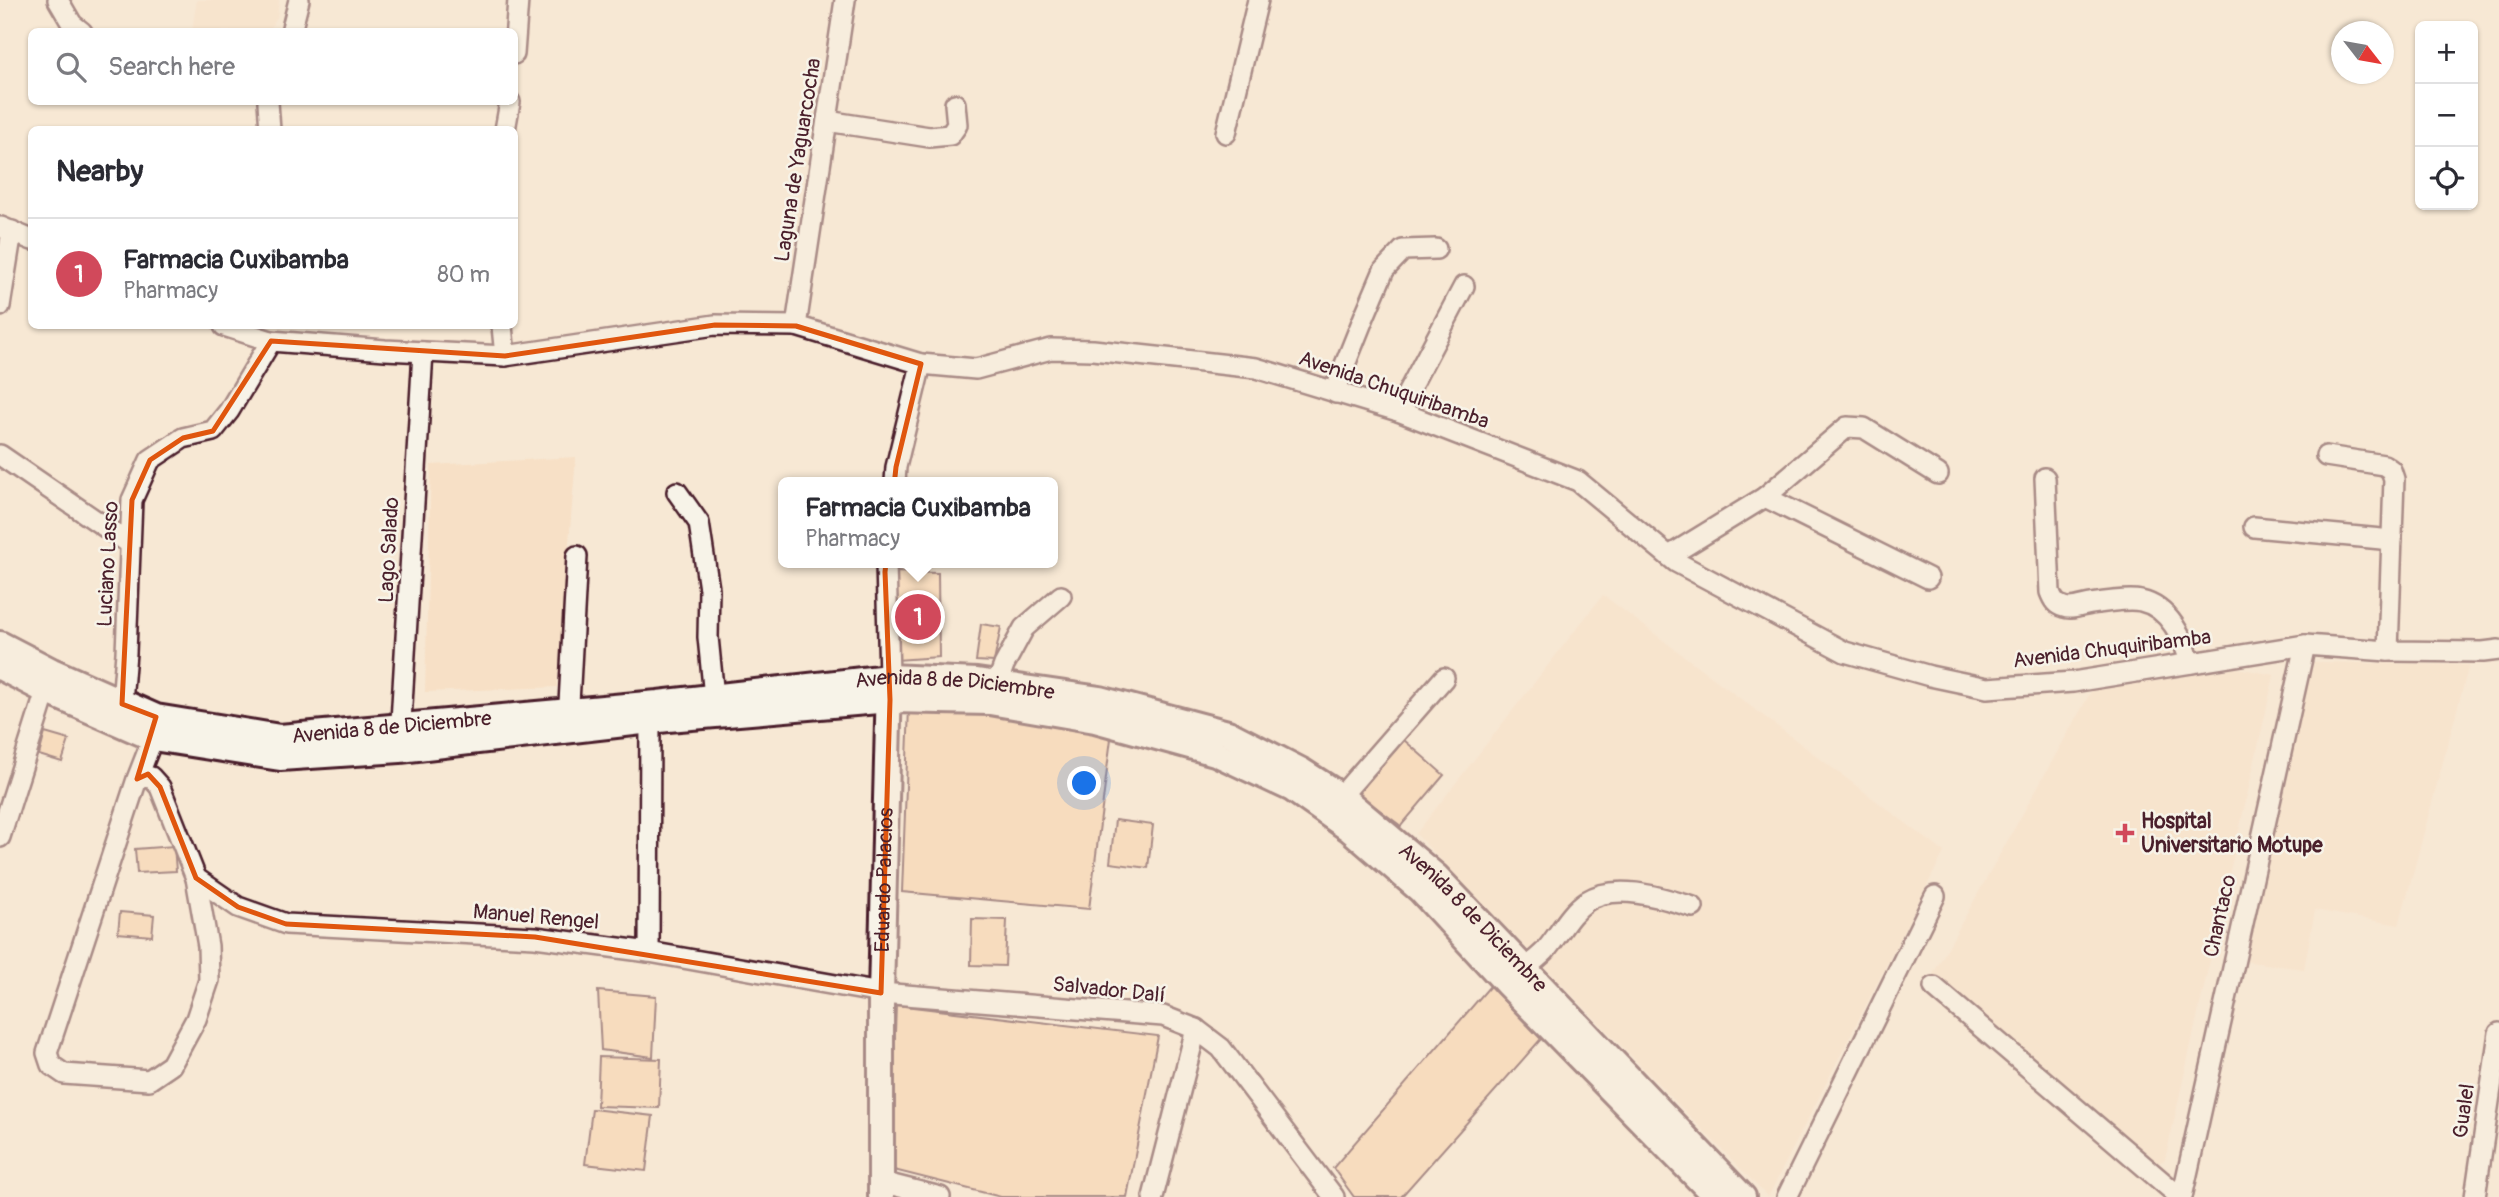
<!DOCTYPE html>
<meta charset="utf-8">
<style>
:root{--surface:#fff;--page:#f2f2f3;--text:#2b2b33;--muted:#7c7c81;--line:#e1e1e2;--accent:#d1495b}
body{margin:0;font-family:Pangolin,sans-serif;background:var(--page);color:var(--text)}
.controls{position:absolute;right:21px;top:21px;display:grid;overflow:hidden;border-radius:10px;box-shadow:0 2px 5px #0004}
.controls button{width:63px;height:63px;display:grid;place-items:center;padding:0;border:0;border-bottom:2px solid var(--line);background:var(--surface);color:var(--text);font:35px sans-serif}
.compass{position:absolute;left:2331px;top:21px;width:63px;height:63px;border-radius:50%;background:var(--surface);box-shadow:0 2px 5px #0004;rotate:121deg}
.you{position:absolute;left:1085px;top:784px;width:24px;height:24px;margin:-18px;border:5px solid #fff;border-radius:50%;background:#1a73e8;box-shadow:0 0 0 10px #1a73e833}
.badge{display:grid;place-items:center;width:46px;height:46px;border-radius:50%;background:var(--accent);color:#fff;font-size:23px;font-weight:700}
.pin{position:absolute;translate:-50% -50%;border:4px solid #fff;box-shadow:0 2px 7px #0006}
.popup{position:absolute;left:778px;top:477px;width:280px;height:91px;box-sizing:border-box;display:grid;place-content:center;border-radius:10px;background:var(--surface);filter:drop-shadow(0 2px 5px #0005);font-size:23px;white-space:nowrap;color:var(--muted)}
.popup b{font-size:26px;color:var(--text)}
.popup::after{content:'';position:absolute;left:50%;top:100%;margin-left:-14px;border:14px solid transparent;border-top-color:var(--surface)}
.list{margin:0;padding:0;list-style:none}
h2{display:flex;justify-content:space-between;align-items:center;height:91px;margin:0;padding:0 28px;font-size:30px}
h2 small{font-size:23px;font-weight:400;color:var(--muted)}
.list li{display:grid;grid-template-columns:46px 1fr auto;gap:21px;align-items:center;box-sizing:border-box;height:112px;padding:0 28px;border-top:2px solid var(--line)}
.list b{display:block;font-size:26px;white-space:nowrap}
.list p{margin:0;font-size:23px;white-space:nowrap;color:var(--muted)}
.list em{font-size:23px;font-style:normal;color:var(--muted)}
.icon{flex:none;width:38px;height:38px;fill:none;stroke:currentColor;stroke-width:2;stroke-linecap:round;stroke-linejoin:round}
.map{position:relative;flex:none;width:2499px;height:1197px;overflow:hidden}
.search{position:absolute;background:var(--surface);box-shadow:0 2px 5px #0004;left:28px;top:28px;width:490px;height:77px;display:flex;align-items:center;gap:18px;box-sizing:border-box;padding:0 24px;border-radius:10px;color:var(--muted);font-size:26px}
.panel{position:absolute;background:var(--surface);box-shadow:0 2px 5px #0004;left:28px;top:126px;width:490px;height:203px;border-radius:10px}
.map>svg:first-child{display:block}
</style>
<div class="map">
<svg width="2499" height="1197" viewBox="0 0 2499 1197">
<rect width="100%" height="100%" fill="#f7e8d4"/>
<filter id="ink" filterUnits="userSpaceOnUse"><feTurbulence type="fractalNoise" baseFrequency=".0143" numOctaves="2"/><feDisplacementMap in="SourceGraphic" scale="14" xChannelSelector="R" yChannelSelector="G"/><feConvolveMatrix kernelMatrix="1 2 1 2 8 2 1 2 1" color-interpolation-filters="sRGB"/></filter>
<g filter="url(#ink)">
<!-- built -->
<g fill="#f7e0c6">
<path d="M197,0H279L277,17L269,31H192Z"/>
<path d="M576,457L557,687L425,692L431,465Z"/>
<path d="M1603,595L1944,852L1768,1197L1416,834Z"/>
<path d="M2310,662L2469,665L2399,925L2315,910L2304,969L2243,961Z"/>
<path d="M2237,668L2274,675L2165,1160L2157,1163L1932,976L2092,690Z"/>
</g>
<!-- building -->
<g fill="#f6cea5" stroke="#4a1f2b" stroke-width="2">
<path d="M894,572L938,573L939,657L896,660Z"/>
<path d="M981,624L1001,627L994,662L976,661Z"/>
<path d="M909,707L1010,714L1112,731L1089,909L902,892Z"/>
<path d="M45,733L69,740L62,762L39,755Z"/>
<path d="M1404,740L1444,775L1401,826L1358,794Z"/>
<path d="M1115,820L1153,825L1148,868L1110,863Z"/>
<path d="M174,846L176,871L137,873L135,849Z"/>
<path d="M120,912L154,915L152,936L118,933Z"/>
<path d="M972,919L1007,920L1005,966L971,965Z"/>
<path d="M1490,986L1541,1039L1401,1197H1354L1333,1168Z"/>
<path d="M598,991L656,996L653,1057L601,1050Z"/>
<path d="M896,1005L1158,1036L1127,1197H1001L890,1169Z"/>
<path d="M599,1057L661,1059L659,1108L597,1106Z"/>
<path d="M592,1109L653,1116L646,1171L585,1164Z"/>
</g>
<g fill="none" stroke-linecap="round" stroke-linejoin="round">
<defs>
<g id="minor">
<path d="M58,0L72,24L82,32"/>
<path d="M291,32L299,0"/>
<path d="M514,54L518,0"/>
<path d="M268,102L270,130"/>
<path d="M827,121L929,137L950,135L957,125L955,104"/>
<path d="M505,130L510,102"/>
<path d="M1226,133L1258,0"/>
<path d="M1,227L32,240"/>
<path d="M0,306L12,231"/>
<path d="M224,326L271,341L385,350L505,356L715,325L796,326L921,364L976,369L1051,349L1093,350L1256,368L1398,411L1578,481L1676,562L1845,652L1930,676L1987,688L2073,682L2305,645L2388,651L2483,652L2499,650"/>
<path d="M502,326L505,356"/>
<path d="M796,326L845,0"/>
<path d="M1336,393L1340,377L1364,317L1384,270L1403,250L1436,249"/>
<path d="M1398,411L1464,286"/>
<path d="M0,455L130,544"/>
<path d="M2326,456L2384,465L2391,470L2394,479L2388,651"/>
<path d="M2045,478L2050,592C2053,600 2056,605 2064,607C2072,610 2083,605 2091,604C2104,602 2130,598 2141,601C2169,607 2184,639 2190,663"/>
<path d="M895,482L896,467L921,364"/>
<path d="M677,492L699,523L709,589L708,637L714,697"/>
<path d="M1765,497L1928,578"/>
<path d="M2254,527L2392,540"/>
<path d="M1669,556L1765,497L1847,427L1864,428L1938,474"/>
<path d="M886,563L889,677"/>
<path d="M993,695L1004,665L1024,628L1061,596"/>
<path d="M121,714L126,653L132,500L150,460L183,438L213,431L229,411L271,341"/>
<path d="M568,722L577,556"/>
<path d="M400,738L423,352"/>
<path d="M137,779L144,776L151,777L160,787L196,878L208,946L209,980L196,1019L171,1065L149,1080L64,1074L51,1065L47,1053L137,779L153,738L155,725"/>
<path d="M1341,796L1444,678"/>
<path d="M0,837L46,691"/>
<path d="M196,878L238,907L286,924L535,937L649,952L881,993L1163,1016L1196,1029L1221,1048L1334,1197"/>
<path d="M649,952L650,721"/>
<path d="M1516,976C1525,968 1536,960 1545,951C1559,935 1569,913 1587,901C1616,882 1663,898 1693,907"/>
<path d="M1934,987L2180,1197"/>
<path d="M881,1182L940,1197"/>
<path d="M1153,1197L1196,1029"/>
<path d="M1787,1197L1935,896"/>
<path d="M2182,1197L2305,645"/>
<path d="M2475,1197L2499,1033"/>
</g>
<g id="major">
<path id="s1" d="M0,644L52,671L156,717L280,737L658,703L889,677L977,681L1100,699L1228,733L1302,771L1341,796L1437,877L1743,1197"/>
<path d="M0,667L46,691L153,738L280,758L400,750L668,719L890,700L990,702L1095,720L1215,753L1292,789L1349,829L1421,891L1507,984L1716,1197"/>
<path id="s2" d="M881,1197V993L889,683"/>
</g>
</defs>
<!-- minor casing -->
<use href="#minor" stroke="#4a1f2b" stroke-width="24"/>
<!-- major casing -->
<use href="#major" stroke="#4a1f2b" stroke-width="30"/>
<!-- minor -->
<use href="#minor" stroke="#f7f3e8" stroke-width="19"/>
<!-- major -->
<use href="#major" stroke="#f7f3e8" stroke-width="24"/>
</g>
</g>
<!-- marked area -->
<path d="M0 0H2499V1197H0ZM715,325L796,326L921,364L896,467L885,572L890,700L881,993L535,937L286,924L238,907L196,878L160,787L148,774L137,779L156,717L122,704L132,500L150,460L183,438L213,431L271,341L505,356Z" fill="#f7e8d4" fill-opacity=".55" fill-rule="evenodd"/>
<path fill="none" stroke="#e0560e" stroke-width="5" stroke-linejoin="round" d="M715,325L796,326L921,364L896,467L885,572L890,700L881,993L535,937L286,924L238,907L196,878L160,787L148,774L137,779L156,717L122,704L132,500L150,460L183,438L213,431L271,341L505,356Z"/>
<!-- markers -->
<path fill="#d1495b" stroke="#f7f3e8" stroke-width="2.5" d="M2121.5 822.5h7v7h7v7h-7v7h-7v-7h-7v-7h7z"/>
<g text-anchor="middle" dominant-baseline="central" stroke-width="5" stroke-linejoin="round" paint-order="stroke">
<!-- street labels -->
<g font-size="21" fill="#4a1f2b" stroke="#f7f3e8">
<text transform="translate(798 160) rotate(-81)">Laguna de Yaguarcocha</text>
<text transform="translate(1394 390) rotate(19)">Avenida Chuquiribamba</text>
<text transform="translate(389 550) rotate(-87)">Lago Salado</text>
<text transform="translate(108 564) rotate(-87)">Luciano Lasso</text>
<text transform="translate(2112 649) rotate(-7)">Avenida Chuquiribamba</text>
<text stroke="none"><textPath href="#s1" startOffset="976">Avenida 8 de Diciembre</textPath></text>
<text stroke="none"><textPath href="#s1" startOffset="410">Avenida 8 de Diciembre</textPath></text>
<text stroke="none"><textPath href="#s2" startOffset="317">Eduardo Palacios</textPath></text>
<text transform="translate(2220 916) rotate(-77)">Chantaco</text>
<text transform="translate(536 917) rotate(5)">Manuel Rengel</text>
<text stroke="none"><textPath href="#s1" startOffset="1564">Avenida 8 de Diciembre</textPath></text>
<text transform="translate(1109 990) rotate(6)">Salvador Dalí</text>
<text transform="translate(2464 1111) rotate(-82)">Gualel</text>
</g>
<!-- poi labels -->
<g font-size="21" font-weight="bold" fill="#4a1f2b" stroke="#f7f3e8" text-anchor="start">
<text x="2141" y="821">Hospital<tspan x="2141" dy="24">Universitario Motupe</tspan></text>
</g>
</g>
</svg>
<div class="controls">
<button>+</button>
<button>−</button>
<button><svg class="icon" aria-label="locate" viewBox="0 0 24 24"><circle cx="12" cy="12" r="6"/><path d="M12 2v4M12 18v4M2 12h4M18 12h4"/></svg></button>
</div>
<svg class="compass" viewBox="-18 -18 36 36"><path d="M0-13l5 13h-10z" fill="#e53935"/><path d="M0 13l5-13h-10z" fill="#7c7c81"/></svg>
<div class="you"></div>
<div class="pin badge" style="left:918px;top:617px">1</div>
<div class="popup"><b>Farmacia Cuxibamba</b>Pharmacy</div>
<div class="search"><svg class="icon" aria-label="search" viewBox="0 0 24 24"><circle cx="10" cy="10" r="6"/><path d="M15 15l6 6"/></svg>Search here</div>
<section class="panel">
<h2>Nearby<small></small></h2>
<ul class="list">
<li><span class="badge">1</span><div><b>Farmacia Cuxibamba</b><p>Pharmacy</p></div><em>80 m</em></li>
</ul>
</section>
</div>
